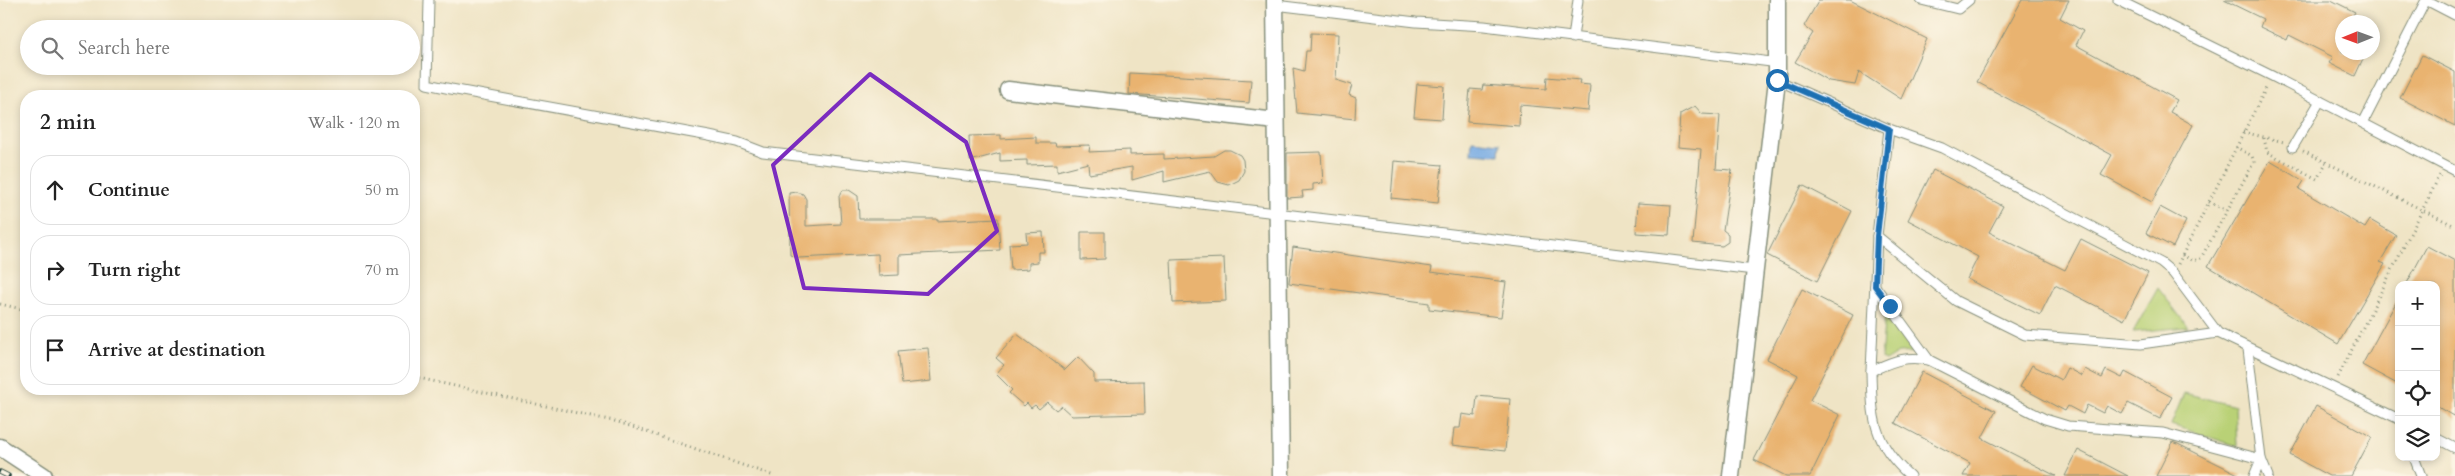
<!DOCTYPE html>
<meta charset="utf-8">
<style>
:root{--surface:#fff;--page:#f2f2f2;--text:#222;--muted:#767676;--line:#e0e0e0}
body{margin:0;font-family:Cardo,serif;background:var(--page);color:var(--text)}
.controls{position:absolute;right:15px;bottom:15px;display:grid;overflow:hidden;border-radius:10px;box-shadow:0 2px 8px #0003}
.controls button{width:45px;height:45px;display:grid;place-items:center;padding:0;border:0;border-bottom:1px solid var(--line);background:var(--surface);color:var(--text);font:25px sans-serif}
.compass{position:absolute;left:2335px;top:15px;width:45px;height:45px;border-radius:50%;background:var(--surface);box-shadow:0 2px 8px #0003;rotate:269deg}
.stop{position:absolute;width:15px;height:15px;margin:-11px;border:4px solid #1f6fb2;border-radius:50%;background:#fff}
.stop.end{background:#1f6fb2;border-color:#fff;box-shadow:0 1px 5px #0008}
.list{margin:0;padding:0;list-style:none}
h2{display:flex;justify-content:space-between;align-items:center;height:65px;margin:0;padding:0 20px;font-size:21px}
h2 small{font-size:16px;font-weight:400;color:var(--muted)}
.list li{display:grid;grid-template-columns:32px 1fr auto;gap:15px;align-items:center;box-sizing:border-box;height:70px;margin:0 10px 10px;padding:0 10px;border:1px solid var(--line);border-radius:20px}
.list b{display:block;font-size:19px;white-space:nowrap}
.list em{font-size:16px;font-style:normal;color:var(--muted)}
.icon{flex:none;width:28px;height:28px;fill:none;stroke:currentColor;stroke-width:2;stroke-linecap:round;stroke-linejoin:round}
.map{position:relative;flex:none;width:2455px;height:476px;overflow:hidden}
.search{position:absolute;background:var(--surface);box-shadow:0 2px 8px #0003;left:20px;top:20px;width:400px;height:55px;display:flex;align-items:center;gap:12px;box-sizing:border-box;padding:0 18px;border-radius:28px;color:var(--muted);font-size:19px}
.panel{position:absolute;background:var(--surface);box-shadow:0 2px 8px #0003;left:20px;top:90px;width:400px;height:305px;border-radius:20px}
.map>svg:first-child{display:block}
</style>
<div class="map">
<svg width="2455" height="476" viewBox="0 0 2455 476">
<rect width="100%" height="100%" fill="#fcf5e5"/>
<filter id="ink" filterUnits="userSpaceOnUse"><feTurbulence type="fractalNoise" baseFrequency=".02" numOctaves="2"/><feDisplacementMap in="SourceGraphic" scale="10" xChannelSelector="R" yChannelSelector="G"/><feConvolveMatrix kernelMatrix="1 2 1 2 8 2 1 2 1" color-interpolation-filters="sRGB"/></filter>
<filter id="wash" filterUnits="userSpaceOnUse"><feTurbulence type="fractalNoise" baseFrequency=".0096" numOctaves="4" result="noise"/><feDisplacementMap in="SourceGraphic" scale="20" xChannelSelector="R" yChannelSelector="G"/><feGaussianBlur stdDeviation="1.12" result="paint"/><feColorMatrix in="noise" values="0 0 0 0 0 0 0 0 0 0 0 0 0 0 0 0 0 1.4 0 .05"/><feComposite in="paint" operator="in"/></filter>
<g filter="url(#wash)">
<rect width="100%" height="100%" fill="#efe4c5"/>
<!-- green -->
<g fill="#b9d176" stroke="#6c8755">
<path d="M2158,288L2188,327L2133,332Z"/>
<path d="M1885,313L1916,347L1915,352L1898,353L1885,361L1881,359Z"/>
<path d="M2184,393L2235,406L2237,446L2171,425Z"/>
</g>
<!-- water -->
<path fill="#77aae3" stroke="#4b748c" d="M1472,140L1500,143L1499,155L1471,153Z"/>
<g id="blocks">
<!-- building -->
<g fill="#e9b370">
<path d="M1819,0H1850L1927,39L1901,99L1859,72L1855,85L1829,81L1795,62L1813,33L1804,26Z"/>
<path d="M2022,0H2069L2060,18L2083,31L2076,45L2177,100L2170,112L2193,125L2152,202L2101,175L2112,155L1977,82Z"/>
<path d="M2224,0H2331L2355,12L2349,22H2342V52H2366L2355,76L2329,63L2333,57L2289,35L2287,40L2260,27L2263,19Z"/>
<path d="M1311,33L1338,34L1336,80L1352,85L1349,95L1356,98L1355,119L1297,113L1293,68L1304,71L1306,51H1310Z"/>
<path d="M2422,55L2455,72V126L2400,98Z"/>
<path d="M1130,73L1251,80L1249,103L1129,94Z"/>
<path d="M1547,77L1580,80L1579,84L1590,85L1588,111L1520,105L1519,126L1467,122L1470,89L1482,90L1483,85L1546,89Z"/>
<path d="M1417,84L1444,86L1442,119L1414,117Z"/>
<path d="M1695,106L1702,114L1720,115L1716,169L1732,170L1723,230L1728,234V242L1722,246L1693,243L1701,149L1678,147L1680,114Z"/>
<path d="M1001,135V139L1036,137V143H1055L1056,146L1090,145L1089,152L1130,150V155L1164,154V159L1214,156L1224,150H1230L1240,155L1243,160L1244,171L1239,180L1229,185L1218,182L1210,171L1164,182V171L1132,180V167L1089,174L1088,163L1057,171V164L1027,165V160L1000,161V153L970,161L969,136Z"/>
<path d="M1321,152L1323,183L1313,184V190L1302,191L1303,197L1287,198V153Z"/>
<path d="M1394,161L1442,165L1438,203L1391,198Z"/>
<path d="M2270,161L2304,181L2299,189L2365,228L2370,220L2396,235L2380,262L2385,264L2338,344L2208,266Z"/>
<path d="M1933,170L2003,206L1989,232L2065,270L2081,239L2148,273L2124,320L2055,285L2040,315L1967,279L1978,257L1908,220Z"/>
<path d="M1802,185L1852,211L1817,281L1767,255Z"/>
<path d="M843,190H849L858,196L859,219H937V221L998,218L1000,250L899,255V275L879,276L878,254L798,258L790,255L789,193L796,192L803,194L806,199V226L841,224L839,196Z"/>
<path d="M1638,203L1671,205L1669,235L1636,233Z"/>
<path d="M2160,207L2186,221L2173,247L2146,233Z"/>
<path d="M1043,232L1044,252H1038V262L1029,263V269L1011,270L1009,244L1027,243L1026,233Z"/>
<path d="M1081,232H1105V259L1081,260Z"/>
<path d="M2427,246L2455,261V417L2436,406V285H2406Z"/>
<path d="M1293,247L1432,267L1431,272L1506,282L1501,317L1429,309V303L1289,283Z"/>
<path d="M1224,258L1226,301L1173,303L1171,260Z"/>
<path d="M1802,289L1853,315L1810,400L1840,415L1810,476H1786L1754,460L1798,375L1767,359Z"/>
<path d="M2399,297V385L2362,365Z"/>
<path d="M1017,334L1065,370L1078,357L1094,374V382L1144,381L1145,414L1072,416L1061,406L1056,410L1047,402L1039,409L1035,405L1031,408L1027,403L1024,406L1009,393L1012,390L996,374L1004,365L996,358Z"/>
<path d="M928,348L931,381L902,384L898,351Z"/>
<path d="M2032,365L2061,380L2067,368L2082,376L2085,369L2102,378L2106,370L2122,378L2125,372L2172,397L2160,419L2128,403L2122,414L2107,406L2103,413L2087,405L2083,414L2068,406L2065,411L2020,387Z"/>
<path d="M1922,372L1996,411L1982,438L2056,476H1963L1970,463L1895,423Z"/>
<path d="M1477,396L1510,399L1505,451L1452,445L1454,428H1460L1462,414L1475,416Z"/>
<path d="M2316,406L2372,437L2351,476H2329L2290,455Z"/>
<path d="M2173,442L2178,444L2242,476H2156Z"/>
<path d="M2078,450L2128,476H2065Z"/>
</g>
</g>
</g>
<g filter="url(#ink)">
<use href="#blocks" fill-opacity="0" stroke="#87907c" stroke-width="1"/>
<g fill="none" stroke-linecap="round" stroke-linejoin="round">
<defs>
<g id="lane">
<path d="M429,0L427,84L451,89L709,136L737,142L763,152L1754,270"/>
<path d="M1921,0L1958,9L1969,0"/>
<path d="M2118,0L2272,76L2455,171"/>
<path d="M2426,0L2455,15"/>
<path d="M1275,5L1416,22L1484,26L1779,63"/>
<path d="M1573,38L1578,0"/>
<path d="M1777,80L1889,129L1942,148L2161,263L2173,273L2218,333L2399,419"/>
<path d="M2363,123L2426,0"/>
<path d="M1889,129L1877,236L1956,301L2025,335L2141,344L2218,333"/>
<path d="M2293,147L2320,101"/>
<path d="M1877,236L1871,371C1892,362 1905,355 1929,360L2045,419L2068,426L2163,433L2261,459L2254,476"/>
<path d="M1875,286L1929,360"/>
<path d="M2248,349L2261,459L2268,476"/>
<path d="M1871,371C1872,418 1873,443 1910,476"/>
<path d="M2436,438L2455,448"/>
<path d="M2414,457L2421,476"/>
</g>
<g id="street">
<path d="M1275,0L1281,476"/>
<path d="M1008,90L1276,121"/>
<path d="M0,447L44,476"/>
<path d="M1731,476L1777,80V0"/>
</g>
</defs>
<!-- lane casing -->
<use href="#lane" stroke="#87907c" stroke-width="11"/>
<!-- street casing -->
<use href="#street" stroke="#87907c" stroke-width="19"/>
<!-- path -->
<g stroke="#87907c" stroke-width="3" stroke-dasharray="1 4" stroke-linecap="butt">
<path d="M2243,132L2284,142"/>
<path d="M2264,138L2267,152L2317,179L2326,163"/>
<path d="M2303,151L2455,226"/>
<path d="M2209,202L2227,211"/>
<path d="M2182,255L2194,261L2201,258L2254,162L2252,156L2236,147"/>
<path d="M2178,264L2267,86"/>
<path d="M0,304L26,310"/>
<path d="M414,377L618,422L774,476"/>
<path d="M2338,377L2440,175"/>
</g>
<!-- lane -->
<use href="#lane" stroke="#fff" stroke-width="9"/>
<!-- street -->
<use href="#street" stroke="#fff" stroke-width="16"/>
<defs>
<path id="rail" d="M0,472L8,476"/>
</defs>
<!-- rail casing -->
<use href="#rail" stroke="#1f3d34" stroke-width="5.5"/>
<!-- rail -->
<use href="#rail" stroke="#fcf5e5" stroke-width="4" stroke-dasharray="11" stroke-linecap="butt"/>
</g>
</g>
<g fill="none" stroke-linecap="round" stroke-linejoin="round" filter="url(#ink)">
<!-- route -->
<path stroke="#1f6fb2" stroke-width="6" d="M1777,80L1889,129L1877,236L1875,286L1890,306"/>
</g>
<!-- marked area -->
<path fill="none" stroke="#7b2cbf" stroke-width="4" stroke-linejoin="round" d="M870,74L966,142L997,231L928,294L804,288L773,165Z"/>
</svg>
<div class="controls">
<button>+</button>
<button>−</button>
<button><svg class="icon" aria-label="locate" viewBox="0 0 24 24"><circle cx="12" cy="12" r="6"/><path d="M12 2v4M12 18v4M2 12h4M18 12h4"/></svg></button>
<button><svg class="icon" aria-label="layers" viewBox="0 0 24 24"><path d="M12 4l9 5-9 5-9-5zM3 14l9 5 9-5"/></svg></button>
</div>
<svg class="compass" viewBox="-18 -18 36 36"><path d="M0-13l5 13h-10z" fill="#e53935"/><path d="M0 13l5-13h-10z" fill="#767676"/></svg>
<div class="stop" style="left:1777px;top:80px"></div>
<div class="stop end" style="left:1890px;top:306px"></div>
<div class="search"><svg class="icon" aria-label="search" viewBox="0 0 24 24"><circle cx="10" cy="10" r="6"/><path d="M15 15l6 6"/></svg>Search here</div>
<section class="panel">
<h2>2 min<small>Walk · 120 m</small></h2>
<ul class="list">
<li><svg class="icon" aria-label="ahead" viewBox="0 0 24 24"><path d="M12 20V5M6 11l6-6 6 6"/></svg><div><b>Continue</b></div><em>50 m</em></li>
<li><svg class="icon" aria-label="right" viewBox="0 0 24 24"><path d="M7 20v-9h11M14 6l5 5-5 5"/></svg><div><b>Turn right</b></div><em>70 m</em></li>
<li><svg class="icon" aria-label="arrive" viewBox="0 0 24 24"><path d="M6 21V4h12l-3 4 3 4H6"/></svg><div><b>Arrive at destination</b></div></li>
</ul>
</section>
</div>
